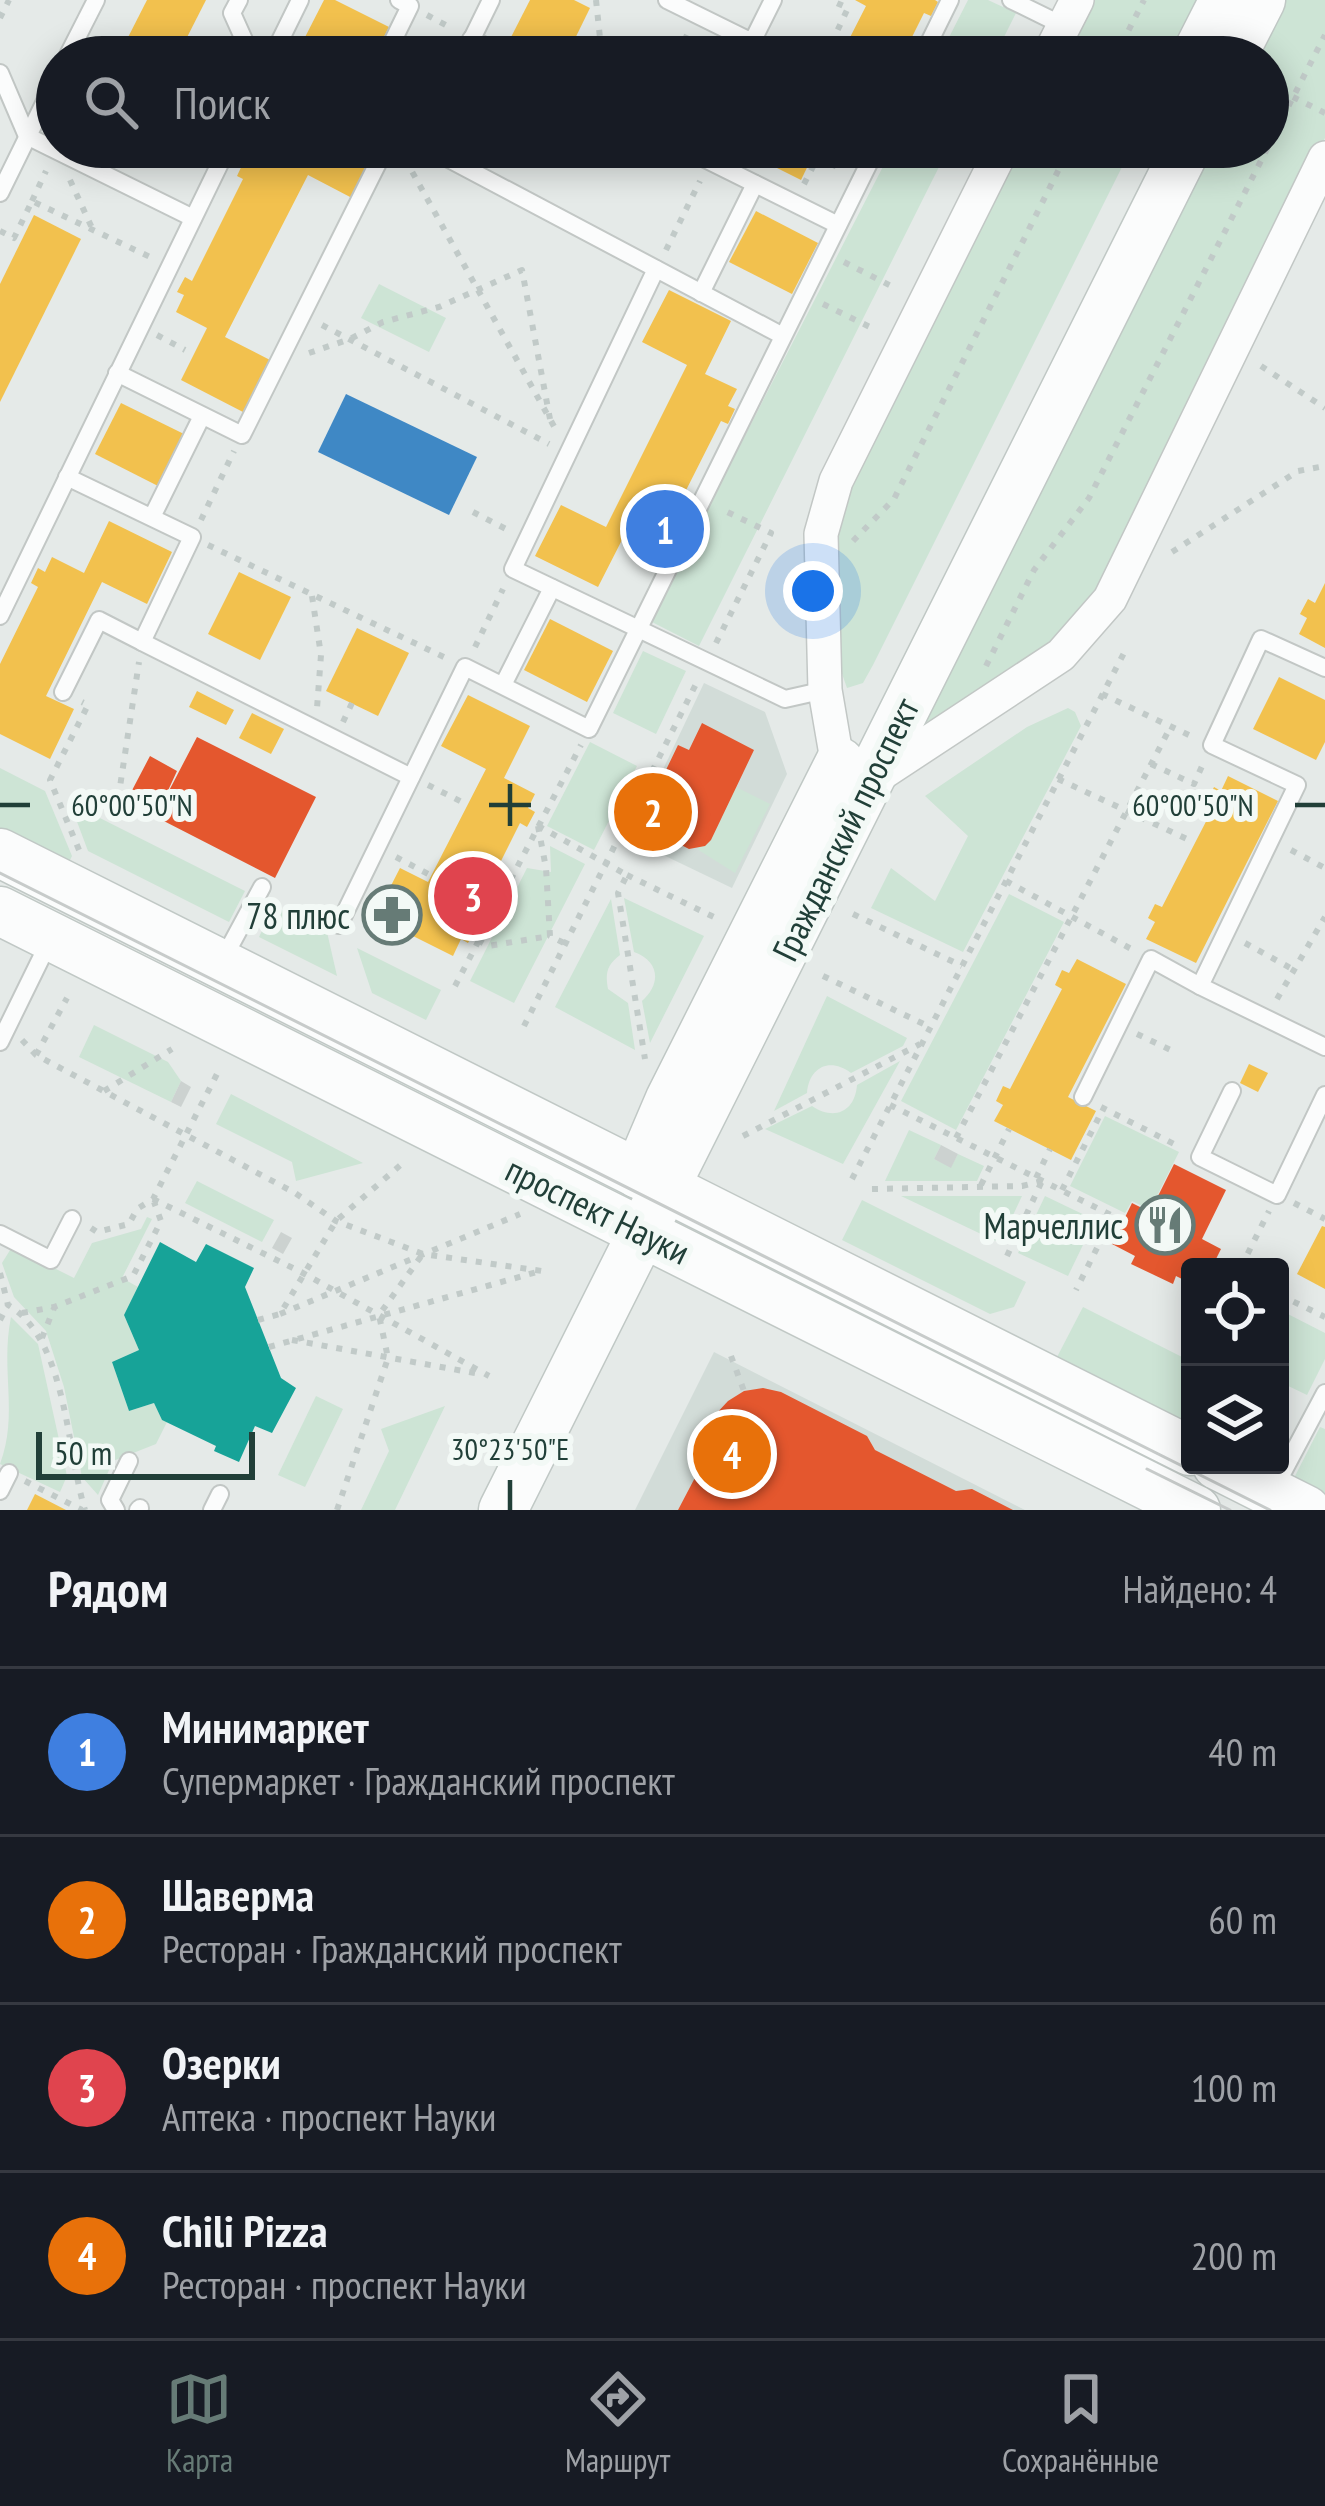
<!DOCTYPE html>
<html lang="ru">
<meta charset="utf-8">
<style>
:root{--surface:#171b24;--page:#20242c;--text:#f1f3f6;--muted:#9ea1a6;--line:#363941;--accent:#667b76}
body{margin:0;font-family:"PT Sans Narrow",sans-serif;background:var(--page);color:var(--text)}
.controls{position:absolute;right:36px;bottom:36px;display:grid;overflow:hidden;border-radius:12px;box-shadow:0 6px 30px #0003}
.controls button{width:108px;height:108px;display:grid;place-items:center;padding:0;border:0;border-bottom:3px solid var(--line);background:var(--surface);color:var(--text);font:60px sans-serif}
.scale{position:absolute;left:36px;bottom:30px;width:219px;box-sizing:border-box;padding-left:12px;border:6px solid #213f38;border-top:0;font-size:33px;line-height:42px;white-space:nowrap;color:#213f38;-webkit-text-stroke:9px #f3f9f6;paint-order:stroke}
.you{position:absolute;left:813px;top:591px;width:42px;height:42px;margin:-30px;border:9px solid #fff;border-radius:50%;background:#1a73e8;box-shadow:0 0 0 18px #1a73e833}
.badge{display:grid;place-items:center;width:78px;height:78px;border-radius:50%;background:var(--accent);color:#fff;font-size:39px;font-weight:700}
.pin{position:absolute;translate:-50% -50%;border:6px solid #fff;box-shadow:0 3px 12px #0006}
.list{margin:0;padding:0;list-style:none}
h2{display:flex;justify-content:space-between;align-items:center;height:156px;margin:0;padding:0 48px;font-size:51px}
h2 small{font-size:39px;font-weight:400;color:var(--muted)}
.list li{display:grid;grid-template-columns:78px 1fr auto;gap:36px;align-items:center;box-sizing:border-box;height:168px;padding:0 48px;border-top:3px solid var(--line)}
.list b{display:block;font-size:45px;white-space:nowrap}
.list p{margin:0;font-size:39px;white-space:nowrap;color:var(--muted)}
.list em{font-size:39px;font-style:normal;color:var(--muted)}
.icon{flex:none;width:66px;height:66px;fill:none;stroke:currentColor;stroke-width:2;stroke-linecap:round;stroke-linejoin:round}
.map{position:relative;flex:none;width:1325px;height:1510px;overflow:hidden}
.search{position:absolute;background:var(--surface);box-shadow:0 6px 30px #0003;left:36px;right:36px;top:36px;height:132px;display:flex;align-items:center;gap:30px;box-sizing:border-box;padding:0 42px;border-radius:66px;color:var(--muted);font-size:45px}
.sheet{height:828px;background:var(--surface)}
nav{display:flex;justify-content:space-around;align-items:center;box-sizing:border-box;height:168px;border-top:3px solid var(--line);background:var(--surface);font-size:33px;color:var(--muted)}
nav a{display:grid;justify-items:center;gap:6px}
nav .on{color:var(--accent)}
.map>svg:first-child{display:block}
</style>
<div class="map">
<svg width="1325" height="1510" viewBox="0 0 1325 1510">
<rect width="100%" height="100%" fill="#e5eae8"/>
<!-- built -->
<g fill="#d2dcd8">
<path d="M704,683L765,712L787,774L732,888L630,839Z"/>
<path d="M714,1352L1025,1510H635Z"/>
</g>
<!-- green -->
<g fill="#cde4d5">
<path d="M968,0H988L1016,13L994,57H939Z"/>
<path d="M1091,0H1206L1177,57H1062Z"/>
<path d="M1276,0H1325V138L1100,585L1051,641L950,714L928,725L922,699L1202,147H1268V57H1247Z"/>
<path d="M893,147H949L699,646L650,621Z"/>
<path d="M1017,147H1132L873,665L863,683L847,688L840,668L838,520L859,460Z"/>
<path d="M379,284L446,318L429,352L361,318Z"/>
<path d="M643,651L686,671L656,734L613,713Z"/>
<path d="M1068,708L1075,712L1081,726L963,952L871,908L891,868L935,901L968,836L925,796L1027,727Z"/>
<path d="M590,742L637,766L594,850L547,826Z"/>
<path d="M0,768L45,791L72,856L69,862L0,828Z"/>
<path d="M736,787L770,804L735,873L697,849L711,840Z"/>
<path d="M70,803L245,891L229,922L88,851Z"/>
<path d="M550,846L585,864L514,1003L470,981L527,868L551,872Z"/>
<path d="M1009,894L1064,922L956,1130L901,1101Z"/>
<path d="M624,898L704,936L650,1043L642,1001C662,983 659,961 634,952Z"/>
<path d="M611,899L620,955C607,965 605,973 608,989L628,1003L635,1050L555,1007Z"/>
<path d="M274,906L327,932L337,976L259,937Z"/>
<path d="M357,948L441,990L426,1020L372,993Z"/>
<path d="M827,996L907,1038L903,1046L851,1073C830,1057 809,1067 807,1093L774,1111Z"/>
<path d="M94,1025L168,1062L181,1081L171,1102L79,1057Z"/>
<path d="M900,1061L843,1164L765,1129L812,1106C834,1121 855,1112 857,1085Z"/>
<path d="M231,1094L363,1163L296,1181L292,1162L216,1124Z"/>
<path d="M1105,1116L1179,1152L1150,1210L1132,1201L1125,1213L1070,1186Z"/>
<path d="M909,1130L941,1145L934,1159L951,1167L958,1154L984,1166L977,1181H885Z"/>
<path d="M197,1181L274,1220L262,1242L185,1203Z"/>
<path d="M901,1196H1022L1000,1243Z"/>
<path d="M1045,1196L1095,1220L1068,1276L1018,1253Z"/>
<path d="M862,1200L1026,1282L1014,1307L990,1314L842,1240Z"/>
<path d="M147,1217L152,1219L122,1278L138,1287L124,1315L139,1350L112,1362L129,1411L154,1403L162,1420L167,1422L156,1444L113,1461L98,1495L82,1477L64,1387L46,1331L14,1297L2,1263L12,1247L74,1278L92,1243L141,1229Z"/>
<path d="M1083,1307L1190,1361V1427L1056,1359Z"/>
<path d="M1280,1310L1325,1333V1359L1307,1395L1280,1382V1353L1285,1344L1280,1341Z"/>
<path d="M11,1317L38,1344L67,1476L60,1492L0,1464C19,1414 0,1371 11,1317Z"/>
<path d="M316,1396L343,1409L305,1487L278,1475Z"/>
<path d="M445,1406L395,1510H361L389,1451L381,1429Z"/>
<path d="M1320,1427L1325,1429V1493L1294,1478Z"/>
</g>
<!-- homes -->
<g fill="#f2c14e">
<path d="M147,0H206L177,57H118Z"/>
<path d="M324,0H335L389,27L374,57H320L300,47Z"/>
<path d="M530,0H574L590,8L566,57H531L507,45Z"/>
<path d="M855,0H935L938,2L931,16L924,13L902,57H840L866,6Z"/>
<path d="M652,41L685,57H644Z"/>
<path d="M300,147H378L352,198L308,175L225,337L270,360L243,412L181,380L207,328L176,312L184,295L177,292L185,277L192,281L243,179L237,176L244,161L251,165L259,150L290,166Z"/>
<path d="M735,147H817L801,180Z"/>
<path d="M756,211L818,243L792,294L729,262Z"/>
<path d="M34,215L81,239L0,402V284Z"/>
<path d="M669,290L731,321L705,374L737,389L728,406L735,409L728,424L721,421L670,522L677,526L669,540L663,537L655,552L624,536L598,587L535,556L561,505L606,527L687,365L642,342Z"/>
<path d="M121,403L184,434L158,486L95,454Z"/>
<path d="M109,521L172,552L147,604L102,582L46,696L74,709L50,759L0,734V664L38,587L31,583L38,568L45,572L52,557L84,573Z"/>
<path d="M239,572L291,597L260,660L208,634Z"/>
<path d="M1325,583V648L1299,634L1307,618L1300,614L1308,599L1315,603Z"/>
<path d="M550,619L613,651L587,702L524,670Z"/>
<path d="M357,628L409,653L378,716L326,691Z"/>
<path d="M1279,677L1325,700V742L1316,760L1253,729Z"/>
<path d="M197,691L234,710L226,725L189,707Z"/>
<path d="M468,695L530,726L504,778L535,794L528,808L535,812L527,827L520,823L469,925L476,928L468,943L461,939L453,956L375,917L400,868L428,882L486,769L441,746Z"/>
<path d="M252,713L284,729L271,754L239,738Z"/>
<path d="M1228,776L1278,801L1196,963L1146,939L1155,922L1148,918L1155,904L1162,907L1214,806L1207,802L1214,787L1221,791Z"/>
<path d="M1077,959L1126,984L1068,1097L1096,1111L1071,1160L994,1121L1003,1105L996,1101L1003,1086L1010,1089L1062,989L1055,985L1062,970L1069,973Z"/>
<path d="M1249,1064L1268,1073L1258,1092L1240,1083Z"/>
<path d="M1322,1226L1325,1227V1289L1297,1274Z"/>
<path d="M35,1494L66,1510H27Z"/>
</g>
<!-- shops -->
<g fill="#e4572e">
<path d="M702,723L754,750L711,840L705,846L689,849L640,824L678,745L689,750Z"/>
<path d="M197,737L316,797L275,878L156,817L128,798L150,756L177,771L160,808Z"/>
<path d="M1174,1164L1226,1190L1202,1239L1221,1249L1212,1267H1190V1283L1176,1276L1173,1284L1131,1264L1135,1256L1112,1244L1132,1203L1150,1212Z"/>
<path d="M763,1388L781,1392L867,1436L875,1450L956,1491L972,1489L1013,1510H678L709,1451V1432L715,1415L728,1401L744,1391Z"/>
</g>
<!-- schools -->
<path fill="#3f88c5" d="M346,394L477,457L449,515L318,452Z"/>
<!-- public -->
<path fill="#17a398" d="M160,1242L196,1262L206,1244L254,1268L245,1287L281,1378L296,1388L272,1433L255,1426L239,1462L214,1451L216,1446L162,1420L154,1403L129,1411L112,1362L139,1350L124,1315Z"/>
<!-- building -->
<g fill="#ccd2d0">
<path d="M181,1081L191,1087L181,1107L171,1102Z"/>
<path d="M941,1145L958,1154L951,1168L934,1159Z"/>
<path d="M281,1232L292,1238L283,1254L272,1248Z"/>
</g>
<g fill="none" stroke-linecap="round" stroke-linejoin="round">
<defs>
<g id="lane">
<path d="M239,0L232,13L245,42L263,57"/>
<path d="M667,0L752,42L773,0"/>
<path d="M1011,0L1064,26"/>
<path d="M471,39L506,57"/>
<path d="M67,57L96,0"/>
<path d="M272,57L300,0"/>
<path d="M385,57L410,6L399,0"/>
<path d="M463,57L491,0"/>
<path d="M922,57L950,0"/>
<path d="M0,73L27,136L193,218"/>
<path d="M426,147L783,336"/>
<path d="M681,147L838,225"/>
<path d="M0,193L57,77"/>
<path d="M656,269L513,569L785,699L825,690"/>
<path d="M701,293L755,184"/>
<path d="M117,373L242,435L386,147"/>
<path d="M152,517L202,416"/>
<path d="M0,616L228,147"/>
<path d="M142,642L411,777"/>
<path d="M1325,668L1261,639L1212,745L1297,785L1200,986L1325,1047"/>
<path d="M503,685L552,588"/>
<path d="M63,692L99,620L142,642L192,537L67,477"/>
<path d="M339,925L465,667L589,729L877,147"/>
<path d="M221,963L262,887"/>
<path d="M0,1042L50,940"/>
<path d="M1232,1091L1200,1157L1277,1195L1325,1095"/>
<path d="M1083,1097L1151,959L1200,986"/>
<path d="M0,1234L51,1260L72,1219"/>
<path d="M1275,1487L1325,1393"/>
<path d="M0,1491L9,1473"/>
<path d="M116,1510L110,1500L129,1461"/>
<path d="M138,1510L140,1508"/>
<path d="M212,1510L220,1494"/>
</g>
<g id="street">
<path d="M1048,57L1077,0"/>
<path d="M838,766L825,690L821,534L836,481L1003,147"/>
<path d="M873,779L1061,655L1110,599L1325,158"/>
</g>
<g id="secondary">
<path d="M1195,57L1224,0"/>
<path d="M1232,57L1261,0"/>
<path d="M0,853L1190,1451"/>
<path d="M0,911L1196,1510"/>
<path d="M638,1174L670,1099L840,762"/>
<path d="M1217,1465L1306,1510"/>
<path d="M503,1510L1187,147"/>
</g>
</defs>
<!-- lane casing -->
<use href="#lane" stroke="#c2c7c5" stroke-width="20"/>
<!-- street casing -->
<use href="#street" stroke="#c2c7c5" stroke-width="36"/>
<!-- secondary casing -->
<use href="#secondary" stroke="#c0c8c5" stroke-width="51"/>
<!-- path -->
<g stroke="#c1cac8" stroke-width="6" stroke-dasharray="6 9" stroke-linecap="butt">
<path d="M596,0L602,57"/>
<path d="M427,15L453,29"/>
<path d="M0,18L9,0"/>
<path d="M1088,39L1117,54"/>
<path d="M678,54L687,35"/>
<path d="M825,57L848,8L830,0"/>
<path d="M1115,57L1144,0"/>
<path d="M1293,97L1325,113"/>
<path d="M1268,146L1325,35"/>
<path d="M506,147L517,169"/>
<path d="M405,159L556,430"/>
<path d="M70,180L92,228"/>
<path d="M804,184L818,157L843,170"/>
<path d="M32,201L46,171"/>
<path d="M0,231L14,238L32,201L150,257"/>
<path d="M666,250L700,181"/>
<path d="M844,262L895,288"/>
<path d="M823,304L874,329"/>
<path d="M322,325L549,444"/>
<path d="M157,335L185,350"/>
<path d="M309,353L350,339L383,322L439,307L522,270L550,419"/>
<path d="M1261,366L1325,408"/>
<path d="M473,512L508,530"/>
<path d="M201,520L234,451"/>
<path d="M853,541L894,499L1070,147"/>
<path d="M208,545L446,658"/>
<path d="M1172,552L1298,471L1325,466"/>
<path d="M312,596L321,655L317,708"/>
<path d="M716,643L771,533L721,509"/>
<path d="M475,647L503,589"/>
<path d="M986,666L1034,570L1089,498L1268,147"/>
<path d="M1102,694L1191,736"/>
<path d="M343,722L352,703"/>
<path d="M1151,764L1194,784L1203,764"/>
<path d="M1058,779L1187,839"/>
<path d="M428,785L468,805"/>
<path d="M116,813L139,662"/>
<path d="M538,826L627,875L618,893L645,1059"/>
<path d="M538,826L546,868L550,936L566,944"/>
<path d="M79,850L50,780L88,705L82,702"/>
<path d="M1291,850L1325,868"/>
<path d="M396,857L432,876"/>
<path d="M627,875L720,920"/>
<path d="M1006,881L1135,951"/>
<path d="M853,914L962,966"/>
<path d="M478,940L488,946L550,936"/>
<path d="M1245,943L1294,970"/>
<path d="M823,976L930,1027"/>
<path d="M455,986L581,745"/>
<path d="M1277,999L1325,917"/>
<path d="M524,1026L697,682"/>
<path d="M1137,1034L1177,1053"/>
<path d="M22,1040L36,1055L295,1193L336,1221L423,1254L542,1271"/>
<path d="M36,1055L67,998"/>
<path d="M104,1091L172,1049"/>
<path d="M890,1105L1113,1216L1076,1290"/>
<path d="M1101,1107L1180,1147"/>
<path d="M743,1136L920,1044"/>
<path d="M956,1138L1171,726"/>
<path d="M1036,1178L1050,1149"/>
<path d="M852,1179L1126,649"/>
<path d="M981,1185L1009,1129"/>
<path d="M872,1189L1022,1186L1042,1181"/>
<path d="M1062,1190L1102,1111"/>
<path d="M153,1199L301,1272L489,1376"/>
<path d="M1294,1203L1325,1219"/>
<path d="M91,1228L97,1232L129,1224L137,1209L153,1199L218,1072"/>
<path d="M1007,1256L1042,1181"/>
<path d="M1241,1267L1269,1211"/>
<path d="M0,1273L8,1305C67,1340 66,1448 85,1510"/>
<path d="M1280,1295L1325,1317"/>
<path d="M22,1313L54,1307L133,1276L161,1221L154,1202"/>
<path d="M280,1314L520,1214"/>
<path d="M0,1320L8,1305"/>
<path d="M258,1320L280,1314L336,1221L404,1162"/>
<path d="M42,1338L54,1308"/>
<path d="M292,1340L480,1374"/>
<path d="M269,1347L537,1272"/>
<path d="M731,1356L744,1391"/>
<path d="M25,1481L82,1510"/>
<path d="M337,1510L388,1358L379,1315L422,1255"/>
</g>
<!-- lane -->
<use href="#lane" stroke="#fbfcfc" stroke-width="16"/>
<!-- street -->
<use href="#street" stroke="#fbfcfc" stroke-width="33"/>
<!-- secondary -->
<use href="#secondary" stroke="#fbfcfc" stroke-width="48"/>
<!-- tram -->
<g stroke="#c7cbca" stroke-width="3">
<path d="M0,873L1270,1510"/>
<path d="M1147,1469L1230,1510"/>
</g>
</g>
<!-- ticks -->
<path fill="none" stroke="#213f38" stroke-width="4.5" d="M510,784V826M0,805H30M489,805H531M1295,805H1325M510,1480V1510"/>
<!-- icons -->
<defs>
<symbol id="pharmacy-ring" viewBox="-11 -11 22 22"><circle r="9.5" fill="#f3f9f6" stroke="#667b76" stroke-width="1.5"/><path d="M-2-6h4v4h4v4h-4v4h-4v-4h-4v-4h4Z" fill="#667b76"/></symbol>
<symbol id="restaurant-ring" viewBox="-11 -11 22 22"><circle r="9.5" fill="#f3f9f6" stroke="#667b76" stroke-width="1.5"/><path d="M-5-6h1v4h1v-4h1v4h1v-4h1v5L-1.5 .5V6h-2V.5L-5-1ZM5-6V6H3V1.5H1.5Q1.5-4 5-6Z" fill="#667b76"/></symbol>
</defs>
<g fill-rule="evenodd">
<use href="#pharmacy-ring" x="359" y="882" width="66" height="66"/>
<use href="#restaurant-ring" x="1132" y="1192" width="66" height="66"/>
</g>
<g text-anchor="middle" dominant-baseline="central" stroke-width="12" stroke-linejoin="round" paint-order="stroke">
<!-- street labels -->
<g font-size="36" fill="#213f38" stroke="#f3f9f6">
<text transform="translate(845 829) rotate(-64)">Гражданский проспект</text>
<text transform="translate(598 1210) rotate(26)">проспект Науки</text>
</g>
<!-- poi labels -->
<g font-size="36" fill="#213f38" stroke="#f3f9f6" text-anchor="end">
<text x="350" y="915">78 плюс</text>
<text x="1123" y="1225">Марчеллис</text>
</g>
</g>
<g font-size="30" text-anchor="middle" fill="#213f38" stroke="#f3f9f6" stroke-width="12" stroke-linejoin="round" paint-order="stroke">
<text x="132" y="816">60°00'50"N</text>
<text x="1193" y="816">60°00'50"N</text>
<text x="510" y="1460">30°23'50"E</text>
</g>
</svg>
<div class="controls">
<button><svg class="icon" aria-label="locate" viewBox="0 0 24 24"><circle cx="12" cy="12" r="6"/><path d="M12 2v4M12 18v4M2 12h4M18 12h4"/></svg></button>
<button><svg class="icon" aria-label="layers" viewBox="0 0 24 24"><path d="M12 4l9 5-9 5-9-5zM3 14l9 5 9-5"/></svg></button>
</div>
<div class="scale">50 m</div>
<div class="you"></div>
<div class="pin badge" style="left:665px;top:529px;background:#3f7fe0">1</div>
<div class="pin badge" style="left:653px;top:812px;background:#e8710a">2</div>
<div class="pin badge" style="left:473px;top:896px;background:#e0444e">3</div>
<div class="pin badge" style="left:732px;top:1454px;background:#e8710a">4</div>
<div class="search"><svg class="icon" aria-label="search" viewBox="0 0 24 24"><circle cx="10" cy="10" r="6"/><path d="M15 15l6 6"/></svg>Поиск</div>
</div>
<section class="sheet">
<h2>Рядом<small>Найдено: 4</small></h2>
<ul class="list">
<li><span class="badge" style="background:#3f7fe0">1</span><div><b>Минимаркет</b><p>Супермаркет · Гражданский проспект</p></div><em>40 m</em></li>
<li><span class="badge" style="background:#e8710a">2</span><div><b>Шаверма</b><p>Ресторан · Гражданский проспект</p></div><em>60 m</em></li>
<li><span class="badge" style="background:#e0444e">3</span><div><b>Озерки</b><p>Аптека · проспект Науки</p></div><em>100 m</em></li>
<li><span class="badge" style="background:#e8710a">4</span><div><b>Chili Pizza</b><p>Ресторан · проспект Науки</p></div><em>200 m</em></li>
</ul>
</section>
<nav>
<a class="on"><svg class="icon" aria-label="map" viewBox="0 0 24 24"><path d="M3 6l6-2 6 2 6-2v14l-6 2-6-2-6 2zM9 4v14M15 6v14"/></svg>Карта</a>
<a><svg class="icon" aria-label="directions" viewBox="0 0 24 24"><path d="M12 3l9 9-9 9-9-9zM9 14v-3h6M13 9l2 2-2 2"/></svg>Маршрут</a>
<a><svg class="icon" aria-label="saved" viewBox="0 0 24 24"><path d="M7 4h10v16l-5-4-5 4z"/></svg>Сохранённые</a>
</nav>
